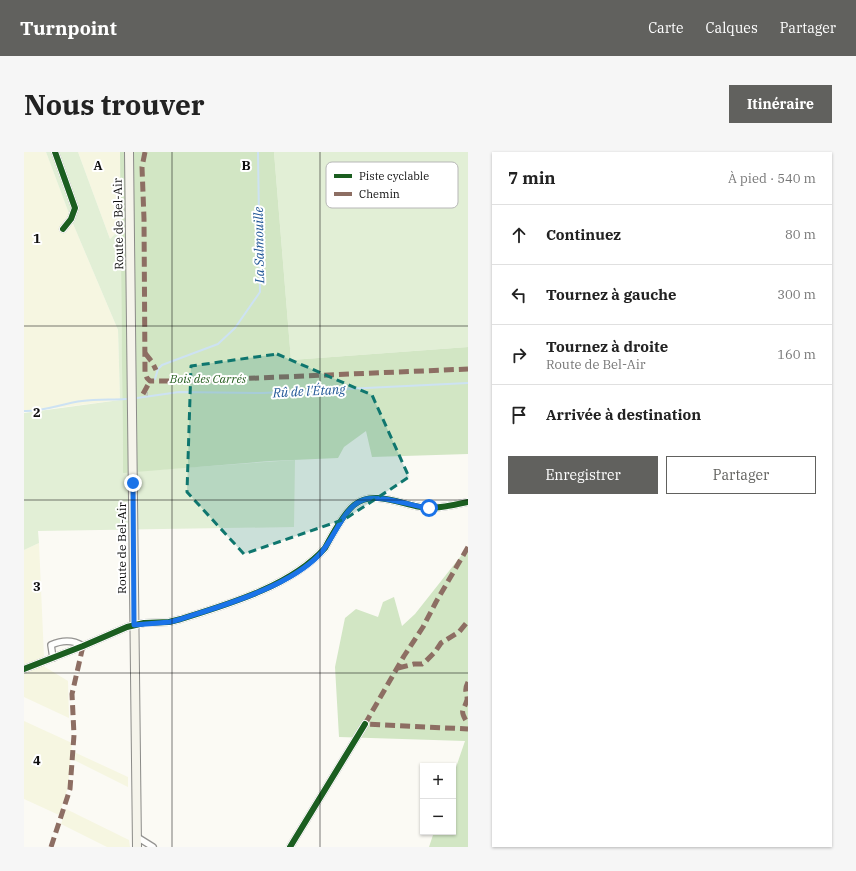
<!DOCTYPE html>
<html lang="fr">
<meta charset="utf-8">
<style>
:root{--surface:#fff;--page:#f6f6f6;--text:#222;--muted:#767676;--line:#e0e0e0;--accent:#61615e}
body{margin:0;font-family:"IBM Plex Serif",serif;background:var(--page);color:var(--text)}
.controls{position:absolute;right:12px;bottom:12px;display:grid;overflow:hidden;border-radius:0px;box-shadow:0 1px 3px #0004}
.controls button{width:36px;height:36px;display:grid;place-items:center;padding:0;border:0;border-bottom:1px solid var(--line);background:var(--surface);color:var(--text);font:20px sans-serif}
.stop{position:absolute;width:12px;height:12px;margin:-9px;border:3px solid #1a73e8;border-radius:50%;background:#fff}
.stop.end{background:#1a73e8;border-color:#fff;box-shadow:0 1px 4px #0008}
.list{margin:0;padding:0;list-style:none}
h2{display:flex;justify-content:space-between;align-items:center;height:52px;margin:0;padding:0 16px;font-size:17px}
h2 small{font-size:13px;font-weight:400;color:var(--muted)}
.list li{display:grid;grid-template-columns:26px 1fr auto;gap:12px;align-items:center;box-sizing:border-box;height:60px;padding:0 16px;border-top:1px solid var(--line)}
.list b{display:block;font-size:15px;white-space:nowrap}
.list p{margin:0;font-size:13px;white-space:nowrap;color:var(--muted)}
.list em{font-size:13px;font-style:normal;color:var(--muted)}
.actions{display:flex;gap:8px;padding:12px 16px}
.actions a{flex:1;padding:9px 0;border:1px solid var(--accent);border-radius:0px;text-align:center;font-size:14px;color:var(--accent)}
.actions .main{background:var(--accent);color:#fff}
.icon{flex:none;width:22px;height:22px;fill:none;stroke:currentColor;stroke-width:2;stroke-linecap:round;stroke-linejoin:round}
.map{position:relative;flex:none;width:444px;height:695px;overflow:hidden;border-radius:0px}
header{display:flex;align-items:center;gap:24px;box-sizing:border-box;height:56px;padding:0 20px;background:var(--accent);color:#fff}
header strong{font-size:19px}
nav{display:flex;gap:22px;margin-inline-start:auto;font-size:14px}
.intro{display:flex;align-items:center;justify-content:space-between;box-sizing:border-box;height:96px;padding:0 24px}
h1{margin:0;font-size:28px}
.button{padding:10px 18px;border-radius:0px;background:var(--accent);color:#fff;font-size:14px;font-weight:700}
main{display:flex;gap:24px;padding:0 24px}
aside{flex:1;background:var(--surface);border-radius:0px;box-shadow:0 1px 3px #0004}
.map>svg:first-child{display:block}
</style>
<header>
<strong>Turnpoint</strong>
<nav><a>Carte</a><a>Calques</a><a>Partager</a></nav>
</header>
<div class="intro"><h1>Nous trouver</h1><a class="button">Itinéraire</a></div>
<main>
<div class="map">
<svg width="444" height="695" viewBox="0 0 444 695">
<rect width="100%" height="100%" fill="#fbfaf4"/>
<!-- farmland -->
<g fill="#f6f6e1">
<path d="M0,0H22L47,67L94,178L96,248L0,260Z"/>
<path d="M54,0H96L97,76L86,87Z"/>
<path d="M15,391L20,505L0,513V398Z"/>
<path d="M16,512L44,529L45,566L0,545V518Z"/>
<path d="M0,569L48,591L44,635L35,663L0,647Z"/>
<path d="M50,600L104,625V635L48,607Z"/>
<path d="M42,657L105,688L106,695H83L37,672Z"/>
</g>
<!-- green -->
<g fill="#e2efd6">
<path d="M22,0H54L86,87L97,76L99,320L271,308L270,375L14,379L15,391L0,398V261L96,248L94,178L47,67Z"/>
<path d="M250,0H444V195L267,208Z"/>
</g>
<!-- forest -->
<g fill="#d2e6c4">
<path d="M96,0H250L267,208L444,195V302L348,305L342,279L320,295L314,306L246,309L99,321Z"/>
<path d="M444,395V695H405L410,680H429V624L441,589L315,585L311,515L321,466L332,457L354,465L359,450L370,445L378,474L391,462Z"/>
</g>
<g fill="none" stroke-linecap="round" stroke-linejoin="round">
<!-- stream -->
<g stroke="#cde2f3" stroke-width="2">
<path d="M131,227L134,217L138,213L194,192L211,176L236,140L234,0"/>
<path d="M113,246L155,240L239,241L444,231"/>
<path d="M0,259C18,260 40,251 58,249C73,247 88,248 102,247"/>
</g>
<defs>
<g id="minor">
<path d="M31,0L51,56L47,67L39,77"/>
<path d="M29,506L27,493C38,488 48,487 59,494"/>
<path d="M0,517L59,494L103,475L120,471L145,470L157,467C205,452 267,434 301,396C308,383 319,362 330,353C351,336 381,355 404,356C418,356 431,353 444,350"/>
<path d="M113,685L129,695"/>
<path d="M266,695L341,572"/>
</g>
<path id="secondary" d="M105,0L113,695"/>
</defs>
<!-- minor casing -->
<use href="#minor" stroke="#959492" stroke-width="8"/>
<!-- secondary casing -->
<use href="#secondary" stroke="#8b8b88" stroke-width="10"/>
<!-- path -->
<path stroke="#b8b8b7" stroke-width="1" stroke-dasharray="4 2" stroke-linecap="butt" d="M123,244L124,233"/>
<!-- minor -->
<use href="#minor" stroke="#fefefd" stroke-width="5.5"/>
<!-- secondary -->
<use href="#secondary" stroke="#f5f4eb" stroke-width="8"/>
<!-- quiet -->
<g stroke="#8d6e63" stroke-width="5" stroke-dasharray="10 5" stroke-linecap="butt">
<path d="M121,0L118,15L120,67L121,220L123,226L126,229H163L444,217"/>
<path d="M121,201L128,210L132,218"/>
<path d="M119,242L126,229"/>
<path d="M444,395L412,450L399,475L380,504L341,572L444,577"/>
<path d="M374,516L390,512H398L402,509L411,500L417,491L435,480L444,469"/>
<path d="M444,530C439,540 444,541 443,548C439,561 435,557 444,572"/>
<path d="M27,695L46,637L50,583L48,542L59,494"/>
</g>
<defs>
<g id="cycleway">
<path d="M31,0L51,56L47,67L39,77"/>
<path d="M0,517L59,494L103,475L120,471L145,470L157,467C205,452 267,434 301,396C308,383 319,362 330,353C351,336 381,355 404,356C418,356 431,353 444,350"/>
<path d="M266,695L341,572"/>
</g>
</defs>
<!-- cycleway casing -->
<use href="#cycleway" stroke="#fff" stroke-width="8"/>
<!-- cycleway -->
<use href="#cycleway" stroke="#1b5e20" stroke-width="6"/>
</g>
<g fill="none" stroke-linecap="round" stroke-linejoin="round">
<!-- route -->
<path stroke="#1a73e8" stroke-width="5" d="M109,331L110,473L146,470L157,467C200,453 265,435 296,402C311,386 320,352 342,347C359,343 387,354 405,356"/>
</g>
<!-- marked area -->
<path fill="#0f766e" fill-opacity="0.2" stroke="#0f766e" stroke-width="3" stroke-dasharray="8 5" stroke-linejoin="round" d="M253,202L348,243L385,325L321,367L220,402L163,340L167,214Z"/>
<!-- grid -->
<path fill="none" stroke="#0e0e0e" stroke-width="1" stroke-opacity="0.55" d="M148,0V695M296,0V695M0,174H444M0,348H444M0,521H444"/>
<g text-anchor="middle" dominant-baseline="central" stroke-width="4" stroke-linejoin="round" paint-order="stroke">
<!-- street labels -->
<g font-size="12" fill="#0e0e0e" stroke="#fff">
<text transform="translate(94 72) rotate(-91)">Route de Bel-Air</text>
<text transform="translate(97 396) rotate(-90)">Route de Bel-Air</text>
</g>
<!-- park labels -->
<g font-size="12" font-style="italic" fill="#2a6123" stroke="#fff">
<text x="184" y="226">Bois des Carrés</text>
</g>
<!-- water labels -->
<g font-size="13" font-style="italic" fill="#215797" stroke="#fff">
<text transform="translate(235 93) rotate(-91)">La Salmouille</text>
<text transform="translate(285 239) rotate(-3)">Rû de l'Étang</text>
</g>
</g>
<!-- legend -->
<rect x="302" y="10" width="132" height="46" rx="6" fill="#fff" stroke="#b7b7b7" stroke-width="1"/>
<rect x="310" y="22" width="18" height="4" fill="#1b5e20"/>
<rect x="310" y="40" width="18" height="4" fill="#8d6e63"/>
<g font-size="11" fill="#0e0e0e">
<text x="335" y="28">Piste cyclable</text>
<text x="335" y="46">Chemin</text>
</g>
<g font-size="13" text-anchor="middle" font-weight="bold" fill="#0e0e0e" stroke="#fff" stroke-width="4" stroke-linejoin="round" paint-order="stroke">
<text x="74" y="18">A</text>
<text x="222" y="18">B</text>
<text x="13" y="91">1</text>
<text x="13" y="265">2</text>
<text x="13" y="439">3</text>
<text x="13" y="613">4</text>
</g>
</svg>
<div class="controls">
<button>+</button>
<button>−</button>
</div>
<div class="stop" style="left:405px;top:356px"></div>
<div class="stop end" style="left:109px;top:331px"></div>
</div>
<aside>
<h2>7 min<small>À pied · 540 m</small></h2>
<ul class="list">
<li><svg class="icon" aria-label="ahead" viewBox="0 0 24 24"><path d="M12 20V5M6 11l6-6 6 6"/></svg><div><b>Continuez</b></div><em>80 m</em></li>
<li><svg class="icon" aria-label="left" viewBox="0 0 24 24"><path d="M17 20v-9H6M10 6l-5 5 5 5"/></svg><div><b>Tournez à gauche</b></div><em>300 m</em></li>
<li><svg class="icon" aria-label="right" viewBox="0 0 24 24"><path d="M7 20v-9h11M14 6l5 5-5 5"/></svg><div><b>Tournez à droite</b><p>Route de Bel-Air</p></div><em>160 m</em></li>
<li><svg class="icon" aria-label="arrive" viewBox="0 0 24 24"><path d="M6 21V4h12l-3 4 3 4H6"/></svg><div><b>Arrivée à destination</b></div></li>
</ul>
<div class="actions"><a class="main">Enregistrer</a><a>Partager</a></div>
</aside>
</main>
